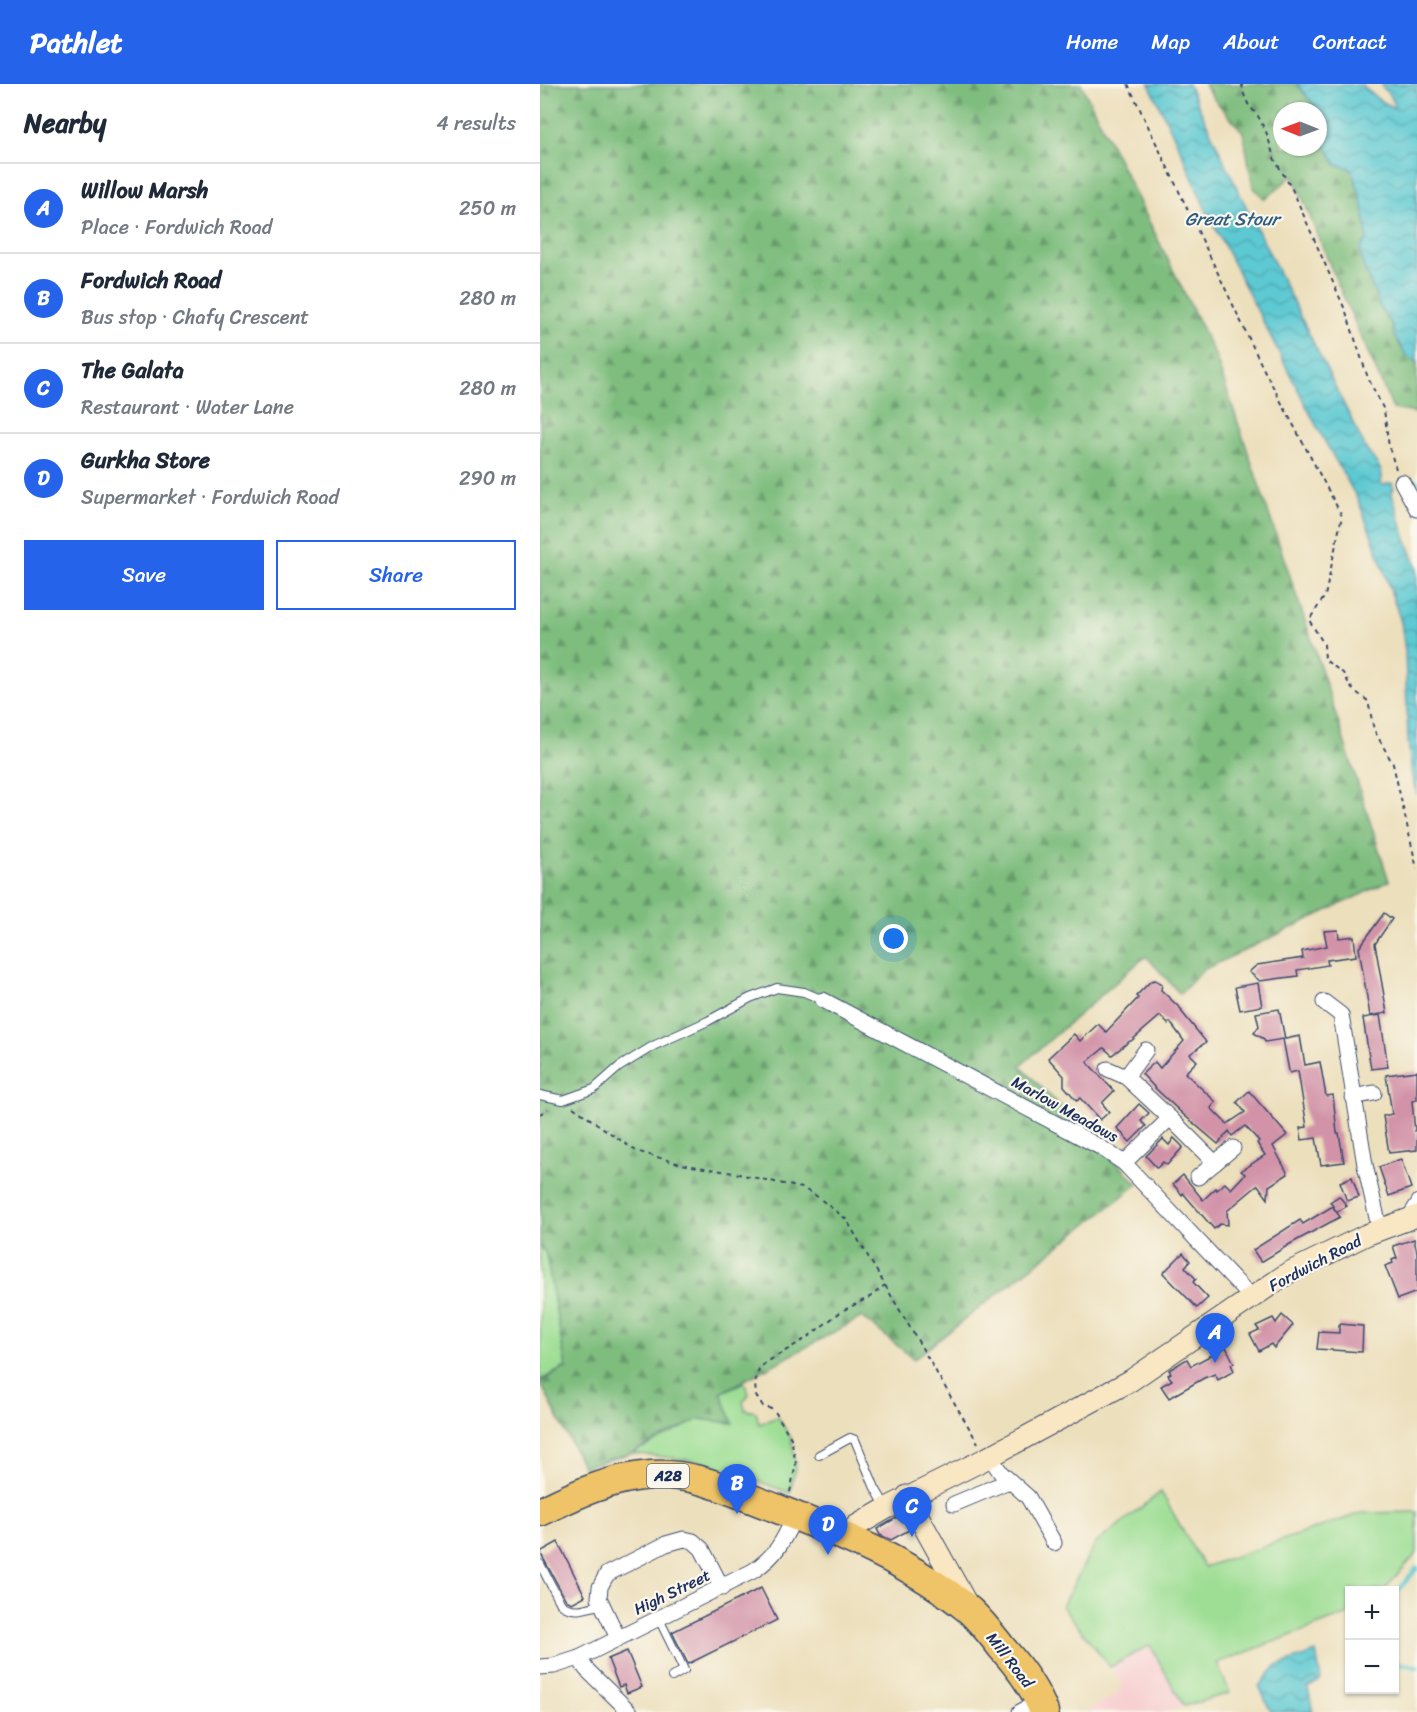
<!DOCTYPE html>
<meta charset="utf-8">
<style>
:root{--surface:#fff;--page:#f6f6f7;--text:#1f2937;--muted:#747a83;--line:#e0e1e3;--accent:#2563eb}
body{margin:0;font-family:Sriracha,sans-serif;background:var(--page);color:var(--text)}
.controls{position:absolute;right:18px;bottom:18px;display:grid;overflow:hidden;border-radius:0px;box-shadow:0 2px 4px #0004}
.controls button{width:54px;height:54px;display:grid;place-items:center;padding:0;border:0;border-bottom:2px solid var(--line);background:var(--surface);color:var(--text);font:30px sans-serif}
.compass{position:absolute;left:733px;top:18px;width:54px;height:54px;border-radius:50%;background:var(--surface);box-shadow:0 2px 4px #0004;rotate:271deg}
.you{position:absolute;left:354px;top:855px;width:21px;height:21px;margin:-15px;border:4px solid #fff;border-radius:50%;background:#1a73e8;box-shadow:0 0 0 9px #1a73e833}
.badge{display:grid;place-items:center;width:39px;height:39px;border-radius:50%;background:var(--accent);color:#fff;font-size:20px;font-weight:700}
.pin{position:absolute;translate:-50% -50px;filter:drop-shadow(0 2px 3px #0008)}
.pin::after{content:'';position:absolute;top:32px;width:21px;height:18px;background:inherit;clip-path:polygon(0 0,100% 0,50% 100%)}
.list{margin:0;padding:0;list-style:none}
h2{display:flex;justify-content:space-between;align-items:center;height:78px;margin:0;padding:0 24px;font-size:26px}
h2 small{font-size:20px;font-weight:400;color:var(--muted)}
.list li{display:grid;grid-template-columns:39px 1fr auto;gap:18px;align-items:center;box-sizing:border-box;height:90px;padding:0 24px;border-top:2px solid var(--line)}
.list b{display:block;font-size:22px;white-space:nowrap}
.list p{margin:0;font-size:20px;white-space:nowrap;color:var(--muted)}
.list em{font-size:20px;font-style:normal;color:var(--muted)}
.actions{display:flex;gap:12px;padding:18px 24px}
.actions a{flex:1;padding:14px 0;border:2px solid var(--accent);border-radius:0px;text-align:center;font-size:21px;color:var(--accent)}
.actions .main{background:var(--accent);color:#fff}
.map{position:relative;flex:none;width:877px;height:1628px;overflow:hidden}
header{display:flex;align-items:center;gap:36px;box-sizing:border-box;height:84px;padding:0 30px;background:var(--accent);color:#fff}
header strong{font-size:28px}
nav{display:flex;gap:33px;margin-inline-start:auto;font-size:21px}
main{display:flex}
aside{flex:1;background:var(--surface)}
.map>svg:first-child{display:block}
</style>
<header>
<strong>Pathlet</strong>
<nav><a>Home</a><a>Map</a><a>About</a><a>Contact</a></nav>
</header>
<main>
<aside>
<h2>Nearby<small>4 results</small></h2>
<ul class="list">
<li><span class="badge">A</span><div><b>Willow Marsh</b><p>Place · Fordwich Road</p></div><em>250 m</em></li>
<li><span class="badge">B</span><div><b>Fordwich Road</b><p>Bus stop · Chafy Crescent</p></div><em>280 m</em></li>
<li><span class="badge">C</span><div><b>The Galata</b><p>Restaurant · Water Lane</p></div><em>280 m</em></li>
<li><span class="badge">D</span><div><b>Gurkha Store</b><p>Supermarket · Fordwich Road</p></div><em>290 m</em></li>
</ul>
<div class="actions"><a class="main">Save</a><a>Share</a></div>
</aside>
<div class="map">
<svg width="877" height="1628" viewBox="0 0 877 1628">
<defs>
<pattern id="forest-firs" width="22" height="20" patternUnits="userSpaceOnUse" patternTransform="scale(1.5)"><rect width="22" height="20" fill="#7ebd7e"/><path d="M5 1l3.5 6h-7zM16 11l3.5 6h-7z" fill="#669a6a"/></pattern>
<pattern id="water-waves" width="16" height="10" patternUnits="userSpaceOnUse" patternTransform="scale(1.5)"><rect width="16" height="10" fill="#5dc9d2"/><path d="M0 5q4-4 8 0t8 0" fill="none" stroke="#4ca4ae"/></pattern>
</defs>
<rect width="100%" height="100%" fill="#fbf7ec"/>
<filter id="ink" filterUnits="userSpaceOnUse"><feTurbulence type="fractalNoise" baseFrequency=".0167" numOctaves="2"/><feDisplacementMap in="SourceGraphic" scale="12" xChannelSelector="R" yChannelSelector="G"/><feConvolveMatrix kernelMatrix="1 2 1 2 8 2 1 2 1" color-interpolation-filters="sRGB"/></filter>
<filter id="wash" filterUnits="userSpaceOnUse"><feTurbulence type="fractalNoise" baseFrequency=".008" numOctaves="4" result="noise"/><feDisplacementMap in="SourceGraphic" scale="24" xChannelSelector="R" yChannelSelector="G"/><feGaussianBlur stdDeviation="1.35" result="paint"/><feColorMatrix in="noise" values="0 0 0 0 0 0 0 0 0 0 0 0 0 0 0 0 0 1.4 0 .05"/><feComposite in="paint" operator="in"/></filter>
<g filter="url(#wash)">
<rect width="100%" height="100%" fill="#ecdfbc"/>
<!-- built -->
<path fill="#f7cfd0" d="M610,1560L644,1622L625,1628H546L577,1610L583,1600L570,1583Z"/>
<!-- grass -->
<g fill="#9ede94" stroke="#5c8679" stroke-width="1.5">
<path d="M0,1161L6,1170L26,1283L0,1296Z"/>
<path d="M204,1298L209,1310L203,1318L205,1326L216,1328L219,1340L238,1333L251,1354L256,1380L250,1409L165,1378L92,1369L159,1335L192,1339L181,1309Z"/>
<path d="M621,1408L664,1483L821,1429L877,1428V1469L844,1506H810L809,1530L677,1579L690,1609L644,1622L610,1561L570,1583L522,1522L555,1460Z"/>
</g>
<!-- forest -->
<g fill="url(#forest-firs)" stroke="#4c766e" stroke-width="1.5">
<path d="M0,0H541L675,271L776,569L849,797L663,886L640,910L606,872L480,982L598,1100L374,1275L322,1233L181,1309L193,1339L159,1335L92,1369L43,1383L0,1298L26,1283L6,1170L0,1161Z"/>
<path d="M664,0H757L774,21L775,27H742V63H778V38L785,61L792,71L796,81L810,84L816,95L825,130L827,155L824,185L836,211L840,223L852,240L854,251L866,271L877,279V329L853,325L797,198L753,91L725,115L713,103L703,48L674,15Z"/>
</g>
<!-- water -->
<g fill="url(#water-waves)" stroke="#3c7c98" stroke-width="1.5">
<path d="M609,0H648L699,108L826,365C833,375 846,387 841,399L843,401L852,399L854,405L851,407L865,452L877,484V711L872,693L868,655L865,567L861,538L836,463L818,416L779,347L665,124L641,67Z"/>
<path d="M757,0L822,1L839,16L855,24L852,14L842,3V0H877V279L866,271L854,251L852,240L840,223L836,211L824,185L820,165L827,155C825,130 821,106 810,84L796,81C793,73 790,69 786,63C780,52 778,39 778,27H775L774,21Z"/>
<path d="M776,1568L781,1596L768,1604L773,1628H731L719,1602L736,1582Z"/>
</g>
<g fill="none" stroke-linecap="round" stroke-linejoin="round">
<!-- stream -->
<g stroke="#5dc9d2" stroke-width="4.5">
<path d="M867,397L877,398"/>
<path d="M854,1511L877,1484"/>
<path d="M854,1578L877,1583"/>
</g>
</g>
<g id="blocks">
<!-- building -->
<g fill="#d293a8">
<path d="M844,829L852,835L835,860L847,929L830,932L819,864Z"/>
<path d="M798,846L799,854L814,852L816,872L787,876L788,881L757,886L758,892L720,897L709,888L717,881L763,874L762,867L787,862L784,847Z"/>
<path d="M615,896L622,900L621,906L642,926L641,927L666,958L650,970L657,977L645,989L676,1018L671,1024L687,1040L705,1028L697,1018L709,1007L747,1051L733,1062L748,1090L729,1102L728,1115L718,1101L687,1127L688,1141L680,1140L674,1145L643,1109L642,1111L633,1100L643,1091L663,1116L676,1104L677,1106L685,1099L691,1105L705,1090L701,1087L725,1071L717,1059L719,1057L705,1042L692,1052L689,1047L678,1060L645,1032L616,1005L602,990L615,978L620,984L644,957L630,938L628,940L620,932L591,957H590L572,971L564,964L547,978L574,1007L562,1019L569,1028L560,1036L540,1014L537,1017L524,1002V992L508,974L534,950L540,957L558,940L566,948L598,914L596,912L611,897Z"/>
<path d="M718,899L722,922L700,926L695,903Z"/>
<path d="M739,925L745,955L760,952L765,981L780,978L786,1012L793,1011L797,1049H799L804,1078L781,1081L776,1054L762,1056L760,1044L767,1043L758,987L750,989L749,987L743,955L725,958L724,955L714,949L719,942L716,929Z"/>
<path d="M840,931L848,983L831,985L823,934Z"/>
<path d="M877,987V1016L872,1017L875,1047H877V1066L849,1069L843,1032L852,1030L846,991Z"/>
<path d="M599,1020L609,1029L601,1037L606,1042L590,1058L577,1044Z"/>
<path d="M634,1054L643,1063L627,1081L623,1078L617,1084L606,1072L623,1055L629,1061Z"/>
<path d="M861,1075L871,1104L849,1112L839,1083Z"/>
<path d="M812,1093L819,1113L807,1117L800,1098Z"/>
<path d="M799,1112L807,1122L797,1128L793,1123L800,1133L750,1160L721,1178L713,1166L760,1136L763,1140L793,1122L790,1118Z"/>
<path d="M874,1155L877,1168V1208L858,1215L845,1182L853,1179L852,1176L857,1174L853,1162Z"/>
<path d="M643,1169L650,1177L645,1183L656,1195L653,1198L668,1214L657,1224L623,1189Z"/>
<path d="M742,1231L753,1241L734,1264L731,1260L719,1267L710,1250L719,1246L716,1242L733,1234L736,1239Z"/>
<path d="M799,1240L823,1242L822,1268L777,1265L779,1248L799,1249Z"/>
<path d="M686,1263L694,1279L691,1280L694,1287L678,1296L675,1290L664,1294L629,1314L621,1302L632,1296L628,1291L631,1289L629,1286L647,1275L651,1282Z"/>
<path d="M363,1430L371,1445L351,1456L340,1451L337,1445Z"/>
<path d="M18,1458L45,1512L32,1519L26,1516L0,1468Z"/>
<path d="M221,1504L237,1536L148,1580L132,1548Z"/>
<path d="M87,1567L102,1603L87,1609L84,1601L79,1603L68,1575Z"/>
</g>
</g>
</g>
<g filter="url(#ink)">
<use href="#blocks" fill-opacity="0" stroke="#3a496c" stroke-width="1.5"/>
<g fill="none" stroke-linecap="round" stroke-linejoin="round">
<defs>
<g id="lane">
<path d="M0,1011L23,1016L54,1005L79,983L113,962L168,937L210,914L237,904L264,908L283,916"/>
<path d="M868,1129L877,1115"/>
<path d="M279,1371L310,1354L315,1356L335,1404L346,1423"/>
<path d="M0,1480L21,1520C33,1530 48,1524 62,1520"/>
<path d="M119,1535L144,1586L132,1593"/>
</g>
<g id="street">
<path d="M862,398L877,425"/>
<path d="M283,916L560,1063L584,1079L712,1214"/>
<path d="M784,918L801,931L825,1081L840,1147"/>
<path d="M568,985L586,993L630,1034L675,1079"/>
<path d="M586,993L606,966"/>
<path d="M813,1013L834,1009"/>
<path d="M584,1079L630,1034"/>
<path d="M658,1093L693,1064"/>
<path d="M450,1373L461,1389L488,1413L514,1459"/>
<path d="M414,1420L469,1397"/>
<path d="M78,1554L59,1514L60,1503L67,1490L126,1460L144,1455L153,1457L162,1465L182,1504"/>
<path d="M39,1574L46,1585L90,1628"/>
<path d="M0,1583L14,1582L39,1574L213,1487C237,1471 243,1457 255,1432"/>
<path d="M480,1628L500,1617"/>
</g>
<g id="secondary">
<path d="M367,1412L428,1522"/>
<path d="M310,1456L316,1442L347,1424L447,1374L590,1297L748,1189L826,1151L877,1132"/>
</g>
<path id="highway" d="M0,1428C36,1410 71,1394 111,1391C157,1388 191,1408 233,1423C301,1450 373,1479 429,1526C441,1537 452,1551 462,1564C479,1583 495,1604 504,1628"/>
</defs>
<!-- lane casing -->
<use href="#lane" stroke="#3a496c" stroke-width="10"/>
<!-- street casing -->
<use href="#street" stroke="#3a496c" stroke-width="17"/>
<!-- secondary casing -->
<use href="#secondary" stroke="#3a496c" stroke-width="23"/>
<!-- highway casing -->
<use href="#highway" stroke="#3a496c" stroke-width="31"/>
<!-- path -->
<g stroke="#3a496c" stroke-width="2" stroke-dasharray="4.5 4.5" stroke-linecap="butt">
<path d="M588,0L723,284L802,432L785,512L769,536L784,560L785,576L803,589L812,605L828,617L834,646L853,680L877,785"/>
<path d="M702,0L703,8L708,20L718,32L727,50L734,74L753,107L806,228L828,294L844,326L849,363L856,385"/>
<path d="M33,1023L96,1067L141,1080L194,1089L262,1104L275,1111L306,1135L438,1359"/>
<path d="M0,1030L8,1025"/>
<path d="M250,1408L256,1380L251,1354L234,1326L223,1322L216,1312L215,1299L219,1285L225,1279L265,1255L302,1227L330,1213L345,1201"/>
</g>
<!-- lane -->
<use href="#lane" stroke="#fff" stroke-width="8"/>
<!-- street -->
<use href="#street" stroke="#fff" stroke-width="15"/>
<!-- secondary -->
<use href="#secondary" stroke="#f9e7c3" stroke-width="21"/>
<!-- highway -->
<use href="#highway" stroke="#efc469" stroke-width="28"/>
</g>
</g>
<g text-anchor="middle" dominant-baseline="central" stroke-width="4.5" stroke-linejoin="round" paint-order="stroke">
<!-- shield labels -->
<rect fill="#fbf7ec" stroke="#5e6b89" stroke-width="1.5" x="107" y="1380" width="42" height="24" rx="4.5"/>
<g font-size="15" font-weight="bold" fill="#1b2f5e">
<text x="128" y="1392">A28</text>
</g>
<!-- street labels -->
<g font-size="16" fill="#1b2f5e" stroke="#fbf7ec">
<text transform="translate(525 1025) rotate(29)">Marlow Meadows</text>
<text transform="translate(775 1179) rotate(-28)">Fordwich Road</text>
<text transform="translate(132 1508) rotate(-26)">High Street</text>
<text transform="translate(470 1576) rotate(52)">Mill Road</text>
</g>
<!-- water labels -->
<g font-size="18" font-style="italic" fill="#2f5d81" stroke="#fbf7ec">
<text x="692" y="135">Great Stour</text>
</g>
</g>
</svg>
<div class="controls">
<button>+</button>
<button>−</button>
</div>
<svg class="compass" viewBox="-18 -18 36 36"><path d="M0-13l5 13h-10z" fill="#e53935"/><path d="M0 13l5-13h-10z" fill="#747a83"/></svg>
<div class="you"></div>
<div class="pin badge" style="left:675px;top:1279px">A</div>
<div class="pin badge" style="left:197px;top:1430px">B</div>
<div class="pin badge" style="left:372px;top:1453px">C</div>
<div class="pin badge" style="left:288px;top:1471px">D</div>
</div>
</main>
